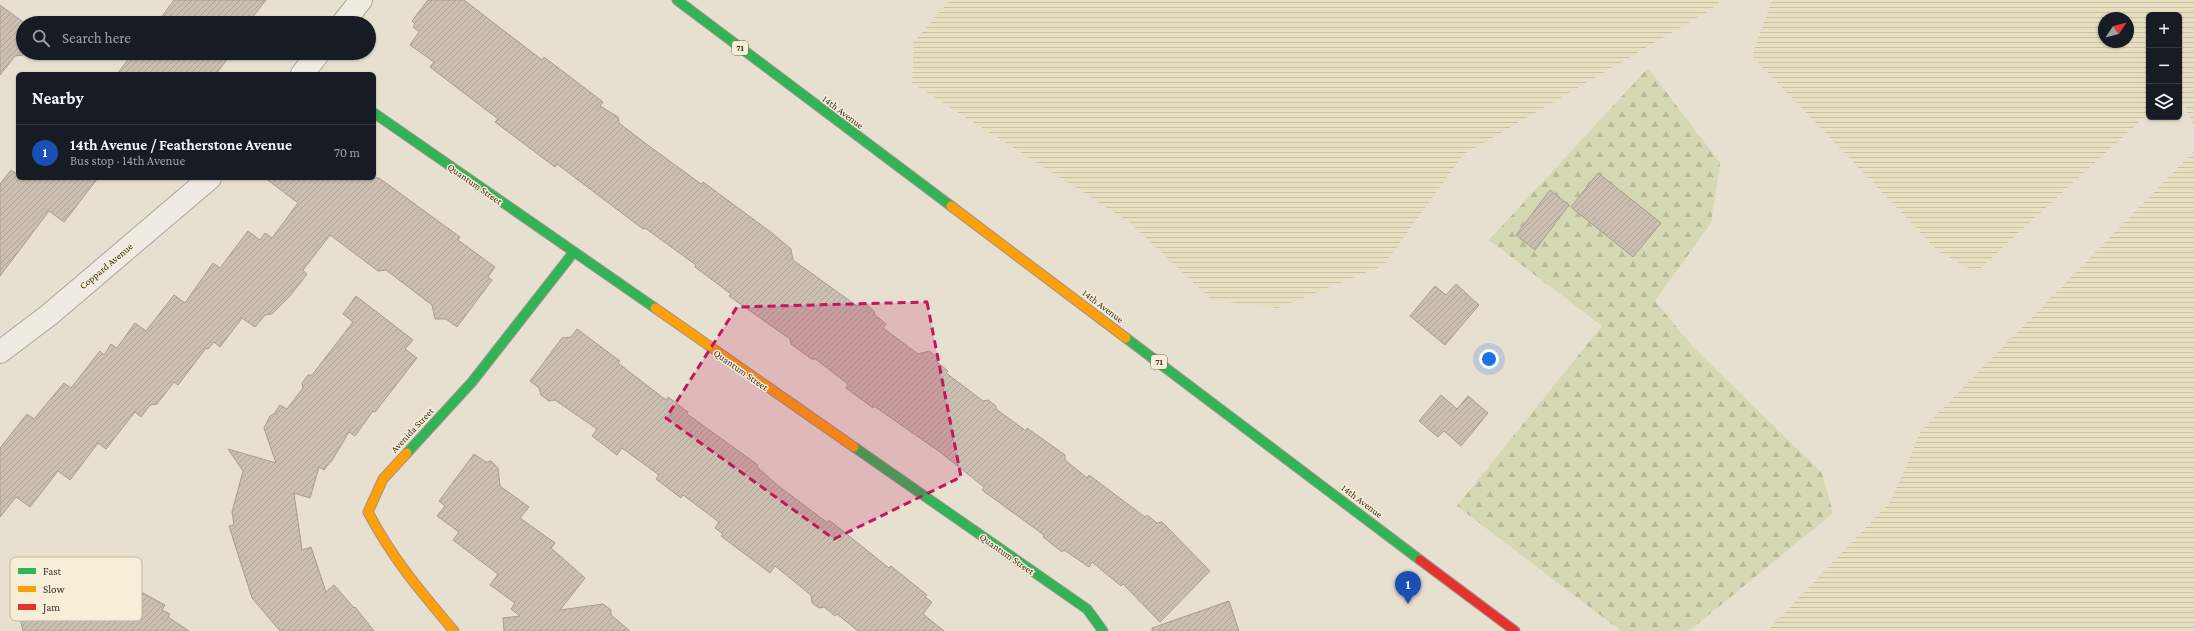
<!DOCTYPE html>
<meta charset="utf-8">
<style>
:root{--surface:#171b24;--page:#20242c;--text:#f1f3f6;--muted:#9ea1a6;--line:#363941;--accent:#db2777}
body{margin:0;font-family:"Crimson Pro",serif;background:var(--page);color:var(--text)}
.controls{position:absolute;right:12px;top:12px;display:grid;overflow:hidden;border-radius:6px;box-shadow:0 1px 3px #0004}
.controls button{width:36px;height:36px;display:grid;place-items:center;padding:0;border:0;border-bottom:1px solid var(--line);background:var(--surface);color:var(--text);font:20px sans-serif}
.compass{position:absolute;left:2098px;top:12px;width:36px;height:36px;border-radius:50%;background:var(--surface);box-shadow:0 1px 3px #0004;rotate:55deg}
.you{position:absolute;left:1489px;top:359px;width:14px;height:14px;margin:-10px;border:3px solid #fff;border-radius:50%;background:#1a73e8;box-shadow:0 0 0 6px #1a73e833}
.badge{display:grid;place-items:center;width:26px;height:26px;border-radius:50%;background:var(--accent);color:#fff;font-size:13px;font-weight:700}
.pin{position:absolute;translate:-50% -33px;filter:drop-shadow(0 1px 2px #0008)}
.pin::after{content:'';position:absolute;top:21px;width:14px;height:12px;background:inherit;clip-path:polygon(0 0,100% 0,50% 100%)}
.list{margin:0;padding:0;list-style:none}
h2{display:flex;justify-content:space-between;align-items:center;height:52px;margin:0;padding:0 16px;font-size:17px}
h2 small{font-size:13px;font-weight:400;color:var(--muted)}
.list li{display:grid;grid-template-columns:26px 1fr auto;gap:12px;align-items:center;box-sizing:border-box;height:56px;padding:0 16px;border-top:1px solid var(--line)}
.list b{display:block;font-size:15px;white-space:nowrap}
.list p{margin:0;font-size:13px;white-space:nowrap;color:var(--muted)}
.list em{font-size:13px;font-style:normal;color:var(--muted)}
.icon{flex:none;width:22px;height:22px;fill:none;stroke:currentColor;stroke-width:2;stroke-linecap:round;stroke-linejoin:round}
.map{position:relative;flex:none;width:2194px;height:631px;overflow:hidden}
.search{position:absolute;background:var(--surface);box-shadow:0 1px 3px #0004;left:16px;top:16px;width:360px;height:44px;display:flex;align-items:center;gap:10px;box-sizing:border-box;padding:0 14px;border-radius:22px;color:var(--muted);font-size:15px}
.panel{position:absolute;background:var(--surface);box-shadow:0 1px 3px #0004;left:16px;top:72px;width:360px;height:108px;border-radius:6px}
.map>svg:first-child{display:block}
</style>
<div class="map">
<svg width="2194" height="631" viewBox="0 0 2194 631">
<defs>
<pattern id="farmland-rules" width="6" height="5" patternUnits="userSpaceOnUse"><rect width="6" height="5" fill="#e6dfc2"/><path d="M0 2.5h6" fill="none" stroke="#c6c0a6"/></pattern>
<pattern id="forest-firs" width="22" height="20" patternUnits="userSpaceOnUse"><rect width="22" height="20" fill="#d6d7b3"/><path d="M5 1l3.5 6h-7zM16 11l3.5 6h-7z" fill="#b9b99a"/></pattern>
<pattern id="building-hatch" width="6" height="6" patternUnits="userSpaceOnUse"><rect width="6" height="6" fill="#cbbfb2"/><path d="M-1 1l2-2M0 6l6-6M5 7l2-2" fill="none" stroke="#afa499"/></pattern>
</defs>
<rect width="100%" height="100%" fill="#e7e0d1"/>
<!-- farmland -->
<g fill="url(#farmland-rules)" fill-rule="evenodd">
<path d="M950,0H1720L1712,9L1463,155L1384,265L1278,308L1212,300L1128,221L912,83L914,42Z"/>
<path d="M1772,0H2194V126L2179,95V15H2149V115L2141,120L1976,272L1939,252L1752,56ZM2104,18H2128V42H2104Z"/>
<path d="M2194,151V631H1767L1891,501L1921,431Z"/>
</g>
<!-- forest -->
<path fill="url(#forest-firs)" d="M1648,68L1720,163L1711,223L1655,301L1693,347L1822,473L1833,513L1689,631H1621L1457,506L1602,326L1489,240Z"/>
<!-- building -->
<g fill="url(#building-hatch)" stroke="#a89c90">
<path d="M174,0H266L248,23H157Z"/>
<path d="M428,0H464L542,60L544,57L603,102L600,106L618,117L619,123L641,140L701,184L703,182L772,233L791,249L793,260L857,306L866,304L874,311L875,315L886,324L883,328L918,354L929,351L937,357V362L948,371L946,373L983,401L988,400L996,406V409L1026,431L1027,428L1065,455V460L1087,478L1089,475L1145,517L1147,515L1157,523L1162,522L1210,571L1160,622L1123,584L1121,586L1092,562L1089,567L1064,550L1062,552L1043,537L1044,535L982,490L984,487L940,452L874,406L873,408L846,388L848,384L814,358L813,360L791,344L790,339L729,296L731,294L695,267L696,265L645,228L643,229L557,164L555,167L495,122L498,119L430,67L434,62L410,45L419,32L413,27L415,24L412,21Z"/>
<path d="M0,5L23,22V55L15,56L0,75Z"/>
<path d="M133,53H232L216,74H117Z"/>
<path d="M11,170L18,175V178H98L64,222L49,211L0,276V184Z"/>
<path d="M1598,173L1661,223L1633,257L1571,207Z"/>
<path d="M265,178H379L460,237L458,240L495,267L488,277L492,280L457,327L446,319H435L432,305L386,270L378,271L330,235L303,270L307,274L290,296L272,314L265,315L255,327L242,318L220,347L214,342L208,349L206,348L178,385L174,382L157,404L150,405L141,417L135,412L106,449L98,443L70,480L58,471L30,507L16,497L0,517V448L27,414L34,419L64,383L71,388L100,351L104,355L111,344L117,348L135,323L146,331L174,295L185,303L213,263L220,268L248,231L260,240L265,233L272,238L298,203Z"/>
<path d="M1550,190L1569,205L1535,250L1516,235Z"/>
<path d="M1456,284L1479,305L1445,345L1410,316L1435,286L1446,295Z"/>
<path d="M356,296L413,340L405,349L417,358L375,412L373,411L355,436L349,432L331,462H330L324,470L319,467L310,498L294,493L302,550L311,547L326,592L334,585L354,608L355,607L374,631H280L252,598L229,526L234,525L232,512L243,471L228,449L276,463L264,428L270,416L274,414L280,405L287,409L303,388L302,383L308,375H312L353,322L343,314Z"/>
<path d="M577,329L620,361L618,363L666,400L668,397L688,412L687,414L758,465L757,467L776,484L821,518L828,523L829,520L889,568L891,566L927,595L925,597L932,602L923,614L944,631H858L837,614L835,616L824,607L819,608L812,603L811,595L775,566L770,573L721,536L723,534L715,528L719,522L683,495L681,498L656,479L659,475L622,448L617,455L592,436L597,429L555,400L549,401L541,395L539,388L530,381L562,338L571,337Z"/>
<path d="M1441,395L1457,409L1468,396L1488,413L1461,446L1444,431L1438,437L1419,421Z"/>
<path d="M474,454L486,462L491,461L498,468L500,486L529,507L520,518L555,543L551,548L585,578L560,610L603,604L611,610V615L630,631H504L503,618L520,616L511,609L515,603L490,585L498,574L453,540L459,532L437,516L445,506L439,501Z"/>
<path d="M72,573L108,574L165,605L162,610L170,614L168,617L189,631H23L15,597L72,584Z"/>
<path d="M1229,601L1239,631H1152V628Z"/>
</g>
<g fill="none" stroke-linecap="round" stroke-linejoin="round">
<defs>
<g id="street">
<path d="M343,23L361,0"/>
<path d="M302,74L319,53"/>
<path d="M0,352L49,315L210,178"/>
</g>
<g id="fast">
<path d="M677,0L951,206"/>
<path d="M374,113L655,308"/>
<path d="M1126,338L1420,560"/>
<path d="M854,447L1087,609L1103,631"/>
<path d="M407,453L472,382L573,253"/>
</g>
<g id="slow">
<path d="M951,206L1126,338"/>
<path d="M655,308L854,447"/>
<path d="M407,453L383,479L368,512C392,558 421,592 454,631"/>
</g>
<path id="jam" d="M1420,560L1515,631"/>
</defs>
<!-- street casing -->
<use href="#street" stroke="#ada599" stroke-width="24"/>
<!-- fast casing -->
<use href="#fast" stroke="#9c958a" stroke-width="11"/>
<!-- slow casing -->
<use href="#slow" stroke="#9c958a" stroke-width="11"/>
<!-- jam casing -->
<use href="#jam" stroke="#9c958a" stroke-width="11"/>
<!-- street -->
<use href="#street" stroke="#efebe3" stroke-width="22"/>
<!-- fast -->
<use href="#fast" stroke="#30b455" stroke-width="9"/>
<!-- slow -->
<use href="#slow" stroke="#ff9f0a" stroke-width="9"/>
<!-- jam -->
<use href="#jam" stroke="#e5322d" stroke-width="9"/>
</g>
<!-- marked area -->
<path fill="#c2185b" fill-opacity="0.2" stroke="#c2185b" stroke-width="3" stroke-dasharray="8 5" stroke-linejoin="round" d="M927,302L961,477L834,539L666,418L737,307Z"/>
<g text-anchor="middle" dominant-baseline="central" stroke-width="3" stroke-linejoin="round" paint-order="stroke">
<!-- shield labels -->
<g fill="#f7eed8" stroke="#756857" stroke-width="1">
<rect x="732" y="41" width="16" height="14" rx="3"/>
<rect x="1151" y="355" width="16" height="14" rx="3"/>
</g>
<g font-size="9" font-weight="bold" fill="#3d2e20">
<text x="740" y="48">71</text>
<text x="1159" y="362">71</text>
</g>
<!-- street labels -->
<g font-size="10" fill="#3d2e20" stroke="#f7eed8">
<text transform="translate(843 112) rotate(37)">14th Avenue</text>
<text transform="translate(475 184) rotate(35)">Quantum Street</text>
<text transform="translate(106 266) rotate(-40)">Coppard Avenue</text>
<text transform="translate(1103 306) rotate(37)">14th Avenue</text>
<text transform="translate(741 370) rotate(35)">Quantum Street</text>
<text transform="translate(412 430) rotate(-47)">Avenida Street</text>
<text transform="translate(1362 501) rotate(37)">14th Avenue</text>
<text transform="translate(1007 554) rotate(35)">Quantum Street</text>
</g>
</g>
<!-- legend -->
<rect x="10" y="557" width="132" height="64" rx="6" fill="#f7eed8" stroke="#bfb4a1" stroke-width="1"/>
<rect x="18" y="568" width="18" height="6" fill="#30b455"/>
<rect x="18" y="586" width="18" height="6" fill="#ff9f0a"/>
<rect x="18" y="604" width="18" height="6" fill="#e5322d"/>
<g font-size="11" fill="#3d2e20">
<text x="43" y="575">Fast</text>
<text x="43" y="593">Slow</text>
<text x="43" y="611">Jam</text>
</g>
</svg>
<div class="controls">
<button>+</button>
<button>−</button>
<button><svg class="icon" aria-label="layers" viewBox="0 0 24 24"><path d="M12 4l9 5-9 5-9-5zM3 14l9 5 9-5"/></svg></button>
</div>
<svg class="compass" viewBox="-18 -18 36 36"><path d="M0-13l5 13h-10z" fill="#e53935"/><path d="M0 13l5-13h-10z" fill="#9ea1a6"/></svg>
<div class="you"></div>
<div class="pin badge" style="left:1408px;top:604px;background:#1a4fb4">1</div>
<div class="search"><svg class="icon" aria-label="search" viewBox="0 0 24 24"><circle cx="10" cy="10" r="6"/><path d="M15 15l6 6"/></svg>Search here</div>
<section class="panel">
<h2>Nearby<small></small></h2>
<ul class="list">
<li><span class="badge" style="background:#1a4fb4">1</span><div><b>14th Avenue / Featherstone Avenue</b><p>Bus stop · 14th Avenue</p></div><em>70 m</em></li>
</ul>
</section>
</div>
